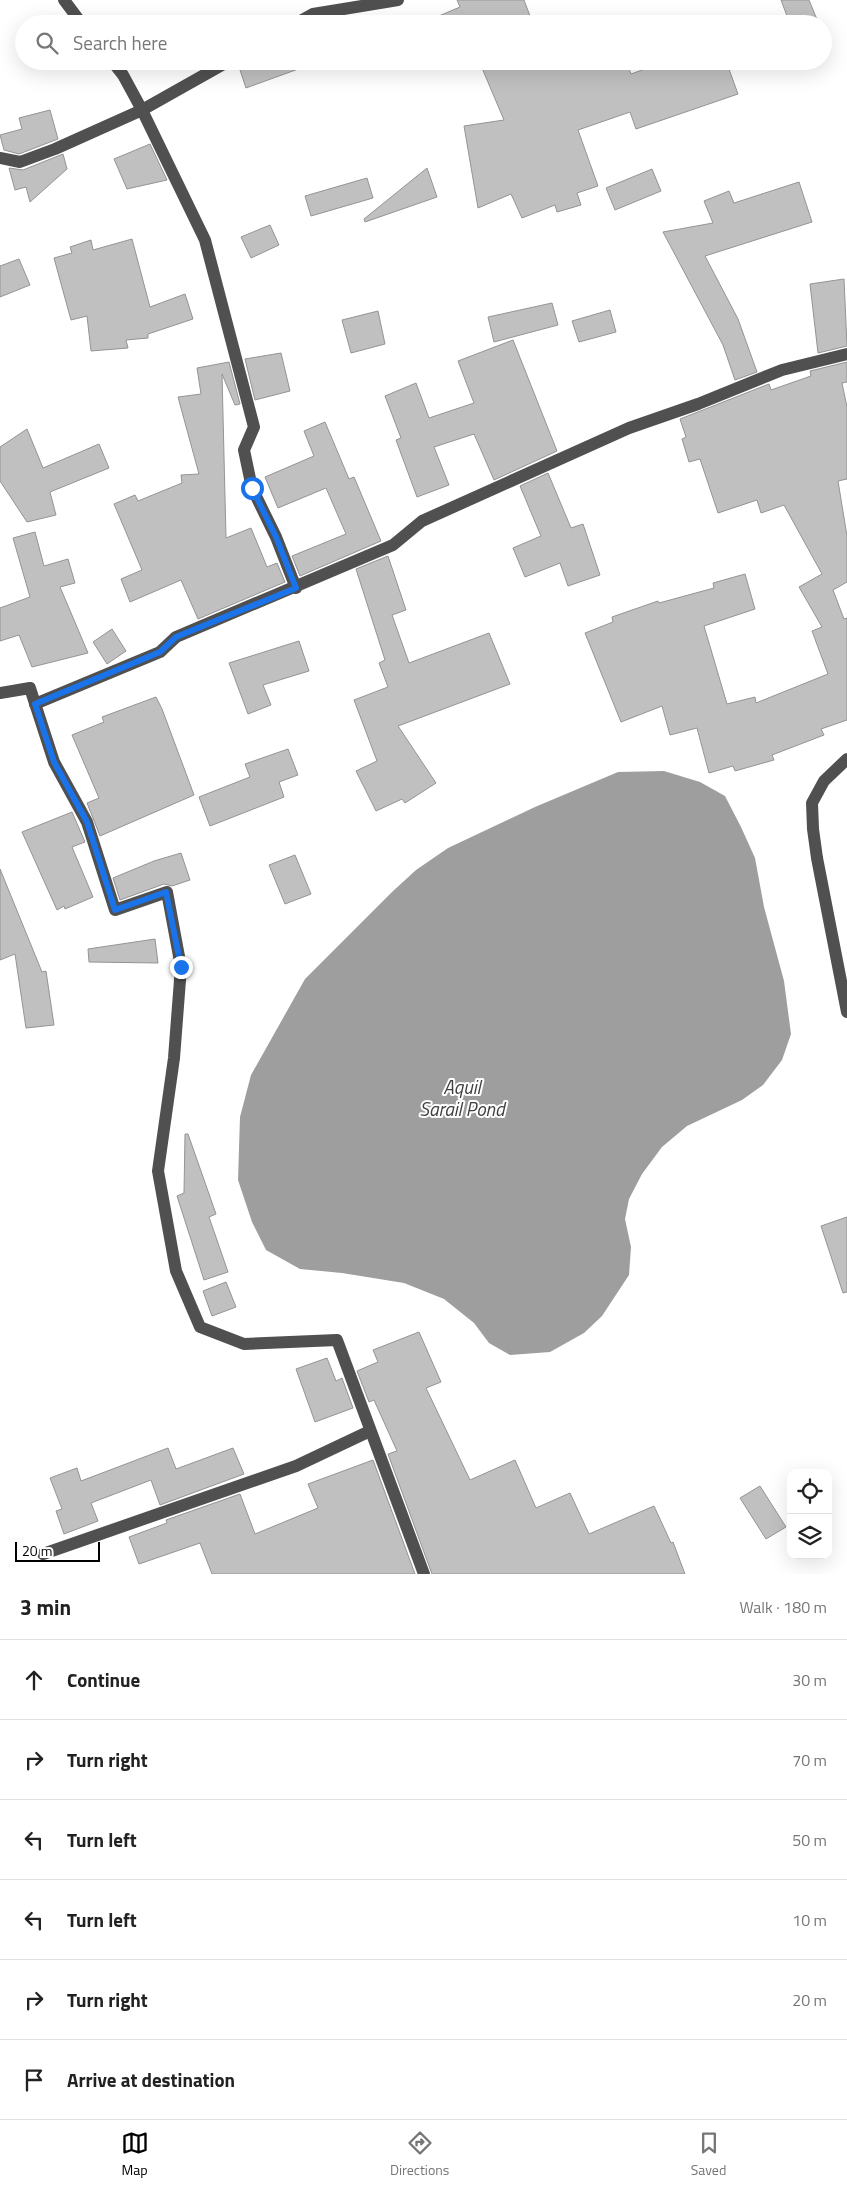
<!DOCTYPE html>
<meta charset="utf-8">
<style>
:root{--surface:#fff;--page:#f6f6f6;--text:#222;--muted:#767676;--line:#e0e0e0;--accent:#000}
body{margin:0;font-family:"Titillium Web",sans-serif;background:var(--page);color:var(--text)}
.controls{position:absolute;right:15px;bottom:15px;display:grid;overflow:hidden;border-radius:10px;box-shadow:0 5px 20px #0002}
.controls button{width:45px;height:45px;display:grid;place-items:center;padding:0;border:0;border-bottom:1px solid var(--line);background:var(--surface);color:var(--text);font:25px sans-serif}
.scale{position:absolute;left:15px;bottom:12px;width:85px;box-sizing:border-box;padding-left:5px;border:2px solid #000;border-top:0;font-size:14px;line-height:18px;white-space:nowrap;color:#000;-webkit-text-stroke:4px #fff;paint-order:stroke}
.stop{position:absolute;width:15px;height:15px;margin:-11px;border:4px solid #1a73e8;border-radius:50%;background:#fff}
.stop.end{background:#1a73e8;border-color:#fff;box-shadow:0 1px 5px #0008}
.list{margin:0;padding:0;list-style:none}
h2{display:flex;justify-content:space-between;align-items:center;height:65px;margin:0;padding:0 20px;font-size:21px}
h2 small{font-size:16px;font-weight:400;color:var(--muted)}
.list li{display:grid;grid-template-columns:32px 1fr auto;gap:15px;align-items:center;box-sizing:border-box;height:80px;padding:0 20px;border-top:1px solid var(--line)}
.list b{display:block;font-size:19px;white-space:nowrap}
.list em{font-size:16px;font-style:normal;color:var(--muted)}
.icon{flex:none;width:28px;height:28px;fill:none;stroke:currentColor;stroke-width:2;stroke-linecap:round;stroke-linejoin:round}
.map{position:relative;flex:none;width:847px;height:1574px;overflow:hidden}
.search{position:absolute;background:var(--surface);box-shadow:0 5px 20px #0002;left:15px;right:15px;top:15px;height:55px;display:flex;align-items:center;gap:12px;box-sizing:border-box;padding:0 18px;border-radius:28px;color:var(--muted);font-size:19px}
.sheet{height:545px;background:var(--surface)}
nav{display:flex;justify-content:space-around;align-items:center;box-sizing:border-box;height:70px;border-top:1px solid var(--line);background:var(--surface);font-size:14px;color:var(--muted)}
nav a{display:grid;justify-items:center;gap:2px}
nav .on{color:var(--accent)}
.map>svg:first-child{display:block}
</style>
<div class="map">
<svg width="847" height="1574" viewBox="0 0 847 1574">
<rect width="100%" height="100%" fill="#fff"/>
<!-- water -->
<path fill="#9e9e9e" d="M664,771L700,782L725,796L741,827L755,858L764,907L784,981L791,1034L782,1060L763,1085L742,1100L687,1126L662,1147L642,1174L629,1199L625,1219L631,1247L629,1275L602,1316L584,1333L550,1352L510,1355L489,1343L474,1323L444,1299L404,1283L342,1273L300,1269L266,1250L252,1222L238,1180L240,1117L251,1075L305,979L392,892L416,870L448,848L535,807L618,772Z"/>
<!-- building -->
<g fill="#c0c0c0" stroke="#949494">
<path d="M457,0H524L533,24H420L460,7Z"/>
<path d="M781,0H809L818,22L790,24Z"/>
<path d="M237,61H311L312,64L246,88Z"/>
<path d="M479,61H626L631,74L667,61H726L738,94L636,129L630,112L578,130L598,186L577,193L581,205L557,212L555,205L522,218L511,194L478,208L464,126L504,120Z"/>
<path d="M50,110L58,139L19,154L4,150L0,135L22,129L19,118Z"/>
<path d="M150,144L167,180L127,189L114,159Z"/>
<path d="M63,154L67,169L30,202L26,187L15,190L9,168L23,170Z"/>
<path d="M427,168L437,197L365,222L364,219Z"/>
<path d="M652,169L661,191L615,210L606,188Z"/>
<path d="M367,178L373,198L311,216L305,196Z"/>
<path d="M799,182L812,222L705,256L738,319L757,372L735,380L723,345L663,232L713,223L704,201L729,191L734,203Z"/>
<path d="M270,225L279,245L251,258L241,237Z"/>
<path d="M132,239L150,307L185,294L193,319L148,334V338L126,340L128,348L91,351L87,316L71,320L54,258L72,253L70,247L91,240L93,250Z"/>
<path d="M19,259L30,285L0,297V266Z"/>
<path d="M844,279L847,346L818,353L810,284Z"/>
<path d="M552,303L558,325L494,342L488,317Z"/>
<path d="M610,310L616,332L579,342L572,321Z"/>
<path d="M378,311L385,344L351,353L342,320Z"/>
<path d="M513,340L557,451L494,480L474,434L434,447L449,485L417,497L396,440L401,438L385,396L416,383L429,418L474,403L458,361Z"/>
<path d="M281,353L290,391L255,400L245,359Z"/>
<path d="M229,362L240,404L235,405L222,374L226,538L251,528L267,567L277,563L285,582L198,619L181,580L130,602L121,579L142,570L114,504L135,495L138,501L182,483L181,475L199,474L178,397L201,394L197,368Z"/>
<path d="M847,362V382L842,383L847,407V479L838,481L847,536V582L833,590L844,619L847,618V720L821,729L824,735L772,755L774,760L735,771L733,766L709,773L697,728L670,735L662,706L621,722L585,633L613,622L612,617L658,601L659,603L714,588L713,583L745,574L755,609L704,626L727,704L755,697L756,703L828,674L812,631L822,627L799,587L822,574L784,505L761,513L757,500L718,513L700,459L689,462L682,439L686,437L680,419L769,384L771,390L811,376L810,371Z"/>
<path d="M325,422L349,479L354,477L381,541L300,576L292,556L346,534L326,488L278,508L265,477L314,456L304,431Z"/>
<path d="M27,429L43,468L99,444L109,468L50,492L56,515L27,522L0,481V447Z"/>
<path d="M548,473L571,528L583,524L600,575L568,586L560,563L525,577L513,548L541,536L520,486Z"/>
<path d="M35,532L44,566L68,559L75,583L60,587L88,653L32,667L19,635L0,641V608L30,597L13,538Z"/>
<path d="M388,556L406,610L392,615L409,663L489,633L510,684L398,726L436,783L405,803L402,799L376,811L356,771L377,761L354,700L388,687L379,663L385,660L356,569Z"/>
<path d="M112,629L126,651L107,664L93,642Z"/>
<path d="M299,641L309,671L263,685L271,705L248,714L229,663Z"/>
<path d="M156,697L162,709L194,795L100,836L87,803L99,798L72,735L104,722L102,717Z"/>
<path d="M288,749L298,775L279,782L284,797L210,826L199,797L250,777L245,764Z"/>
<path d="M72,812L85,842L72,847L93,897L65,909L64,906L57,910L22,832Z"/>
<path d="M181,853L190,880L172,886L164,884L120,900L113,878L154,861Z"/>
<path d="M295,855L311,894L285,904L269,865Z"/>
<path d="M0,869L42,972L46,971L54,1025L26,1028L15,954L0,960Z"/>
<path d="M155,939L158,963L89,962L88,949Z"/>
<path d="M185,1134H188L216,1214L209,1217L228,1272L204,1280L177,1196L184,1193Z"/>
<path d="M847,1217V1292L843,1293L821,1226Z"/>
<path d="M226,1282L236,1307L212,1316L203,1291Z"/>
<path d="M419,1332L441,1382L426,1388L470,1480L515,1460L536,1508L570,1493L589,1534L654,1506L671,1543L673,1542L685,1574H432L388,1454L397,1451L374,1400L369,1402L357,1371L378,1362L373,1350Z"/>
<path d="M327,1358L336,1381L342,1378L353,1408L315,1422L296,1369Z"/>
<path d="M168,1448L176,1469L233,1448L244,1474L160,1505L151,1480L91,1503L98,1521L64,1534L56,1511L62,1509L50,1478L77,1468L81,1481Z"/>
<path d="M373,1460L415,1574H212L200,1543L139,1564L129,1537L167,1523L166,1520L240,1494L255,1534L318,1508L308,1484Z"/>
<path d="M760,1486L786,1527L766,1539L740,1498Z"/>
</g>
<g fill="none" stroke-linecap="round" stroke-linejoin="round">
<!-- minor -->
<g stroke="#505050" stroke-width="12">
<path d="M64,0L82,24"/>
<path d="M295,24L313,14L398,0"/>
<path d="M112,61L123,75L142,110L205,240L254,427L244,450L252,488L276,537L296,588"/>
<path d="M0,158L20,162L55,149L142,110L229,61"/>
<path d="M0,693L30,688L54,762L87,822L115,910L167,892L181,967L174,1058L158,1171L176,1271L200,1327L244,1344L337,1340L424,1574"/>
<path d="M35,704L160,652L176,637L393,545L422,521L629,428L698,404L782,370L847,354"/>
<path d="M847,759L824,781L812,803L813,829L817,858L847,1012"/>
<path d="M43,1554L296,1466L370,1431"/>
</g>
</g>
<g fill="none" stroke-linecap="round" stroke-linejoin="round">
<!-- route -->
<path stroke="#1a73e8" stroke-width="6" d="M181,967L166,892L115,910L87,822L54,762L35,704L160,652L176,637L296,588L276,537L252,488"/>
</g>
<g text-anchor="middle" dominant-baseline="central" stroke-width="4" stroke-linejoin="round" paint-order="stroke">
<!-- water labels -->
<g font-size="19" font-style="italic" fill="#3f3f3f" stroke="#fff">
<text x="462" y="1086">Aquil<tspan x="462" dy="22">Sarail Pond</tspan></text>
</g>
</g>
</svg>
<div class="controls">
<button><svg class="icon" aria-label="locate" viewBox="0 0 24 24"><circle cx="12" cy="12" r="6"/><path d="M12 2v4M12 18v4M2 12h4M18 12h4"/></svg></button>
<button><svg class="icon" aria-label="layers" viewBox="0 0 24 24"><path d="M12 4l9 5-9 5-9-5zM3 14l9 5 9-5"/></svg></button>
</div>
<div class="scale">20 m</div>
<div class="stop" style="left:252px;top:488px"></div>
<div class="stop end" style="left:181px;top:967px"></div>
<div class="search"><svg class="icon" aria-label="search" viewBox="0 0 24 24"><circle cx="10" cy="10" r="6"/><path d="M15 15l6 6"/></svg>Search here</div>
</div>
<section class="sheet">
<h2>3 min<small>Walk · 180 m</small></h2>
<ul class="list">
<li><svg class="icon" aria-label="ahead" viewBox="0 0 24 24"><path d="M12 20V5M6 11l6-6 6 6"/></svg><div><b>Continue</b></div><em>30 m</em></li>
<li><svg class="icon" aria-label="right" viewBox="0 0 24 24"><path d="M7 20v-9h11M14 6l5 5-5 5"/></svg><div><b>Turn right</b></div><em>70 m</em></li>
<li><svg class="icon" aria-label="left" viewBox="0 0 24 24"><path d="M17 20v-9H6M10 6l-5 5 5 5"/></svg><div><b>Turn left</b></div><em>50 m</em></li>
<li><svg class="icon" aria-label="left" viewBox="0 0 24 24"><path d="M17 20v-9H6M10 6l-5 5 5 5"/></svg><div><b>Turn left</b></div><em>10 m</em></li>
<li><svg class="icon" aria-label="right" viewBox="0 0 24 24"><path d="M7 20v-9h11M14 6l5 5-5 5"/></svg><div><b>Turn right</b></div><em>20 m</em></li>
<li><svg class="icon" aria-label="arrive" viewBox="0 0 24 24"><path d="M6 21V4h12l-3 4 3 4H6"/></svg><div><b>Arrive at destination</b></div></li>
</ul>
</section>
<nav>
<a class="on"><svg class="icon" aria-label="map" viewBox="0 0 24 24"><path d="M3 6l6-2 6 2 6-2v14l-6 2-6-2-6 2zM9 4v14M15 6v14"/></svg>Map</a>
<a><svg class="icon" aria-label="directions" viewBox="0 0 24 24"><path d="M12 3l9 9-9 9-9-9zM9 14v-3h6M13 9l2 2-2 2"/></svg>Directions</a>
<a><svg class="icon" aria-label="saved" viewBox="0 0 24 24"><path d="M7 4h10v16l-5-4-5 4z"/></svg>Saved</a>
</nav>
